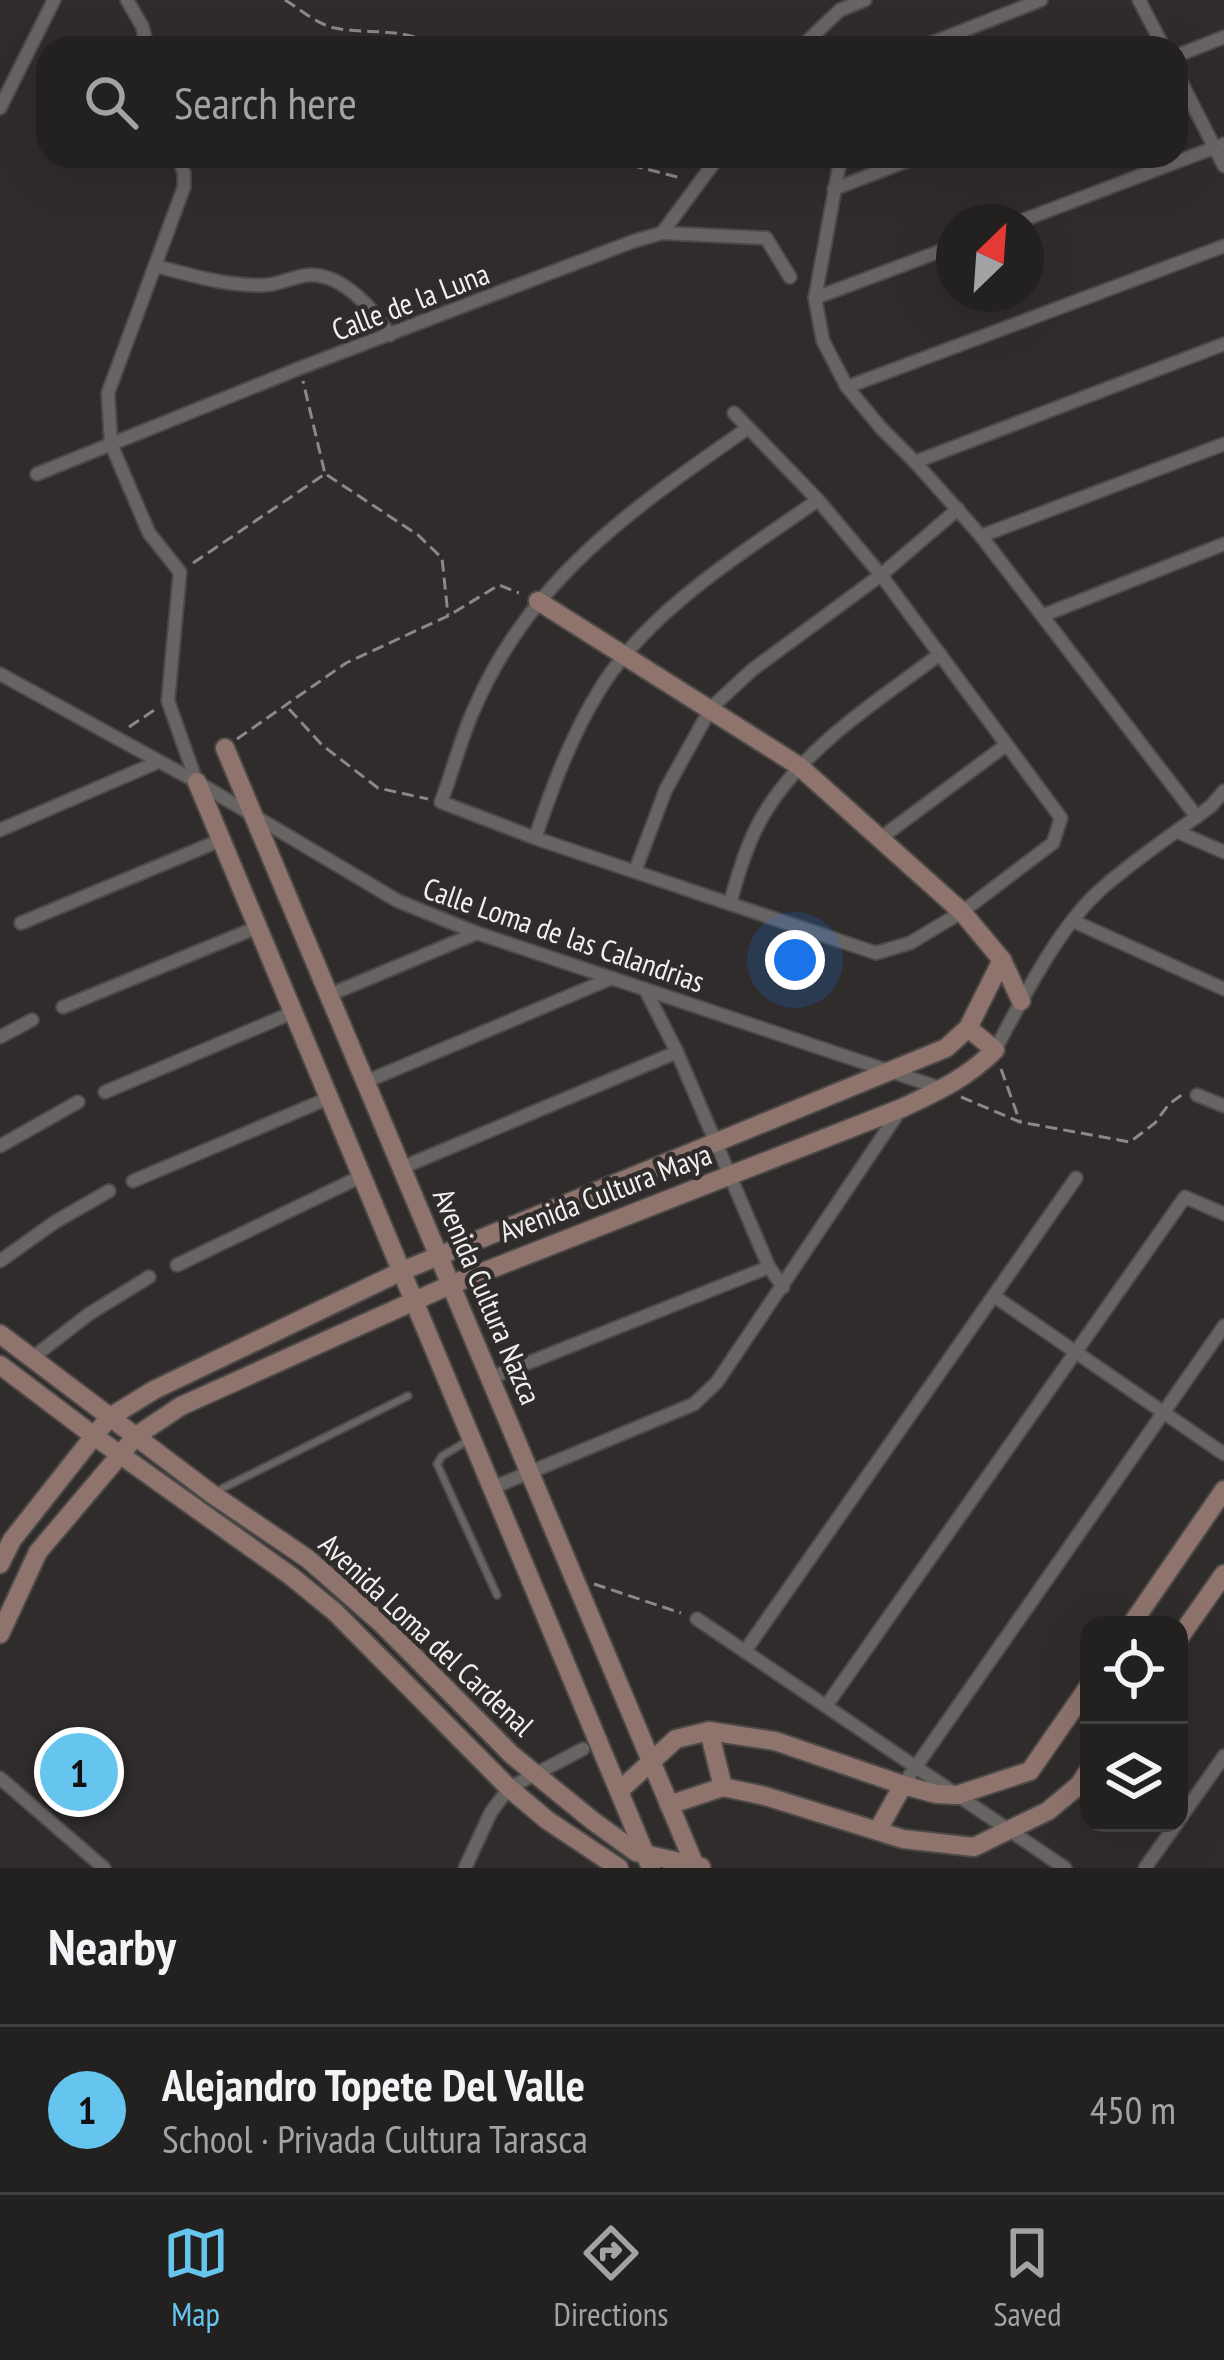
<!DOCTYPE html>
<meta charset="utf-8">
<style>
:root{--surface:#232120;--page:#2b2929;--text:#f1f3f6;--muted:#a3a3a5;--line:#403e3e;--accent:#65c5ee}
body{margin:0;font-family:"PT Sans Narrow",sans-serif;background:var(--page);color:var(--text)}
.controls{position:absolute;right:36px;bottom:36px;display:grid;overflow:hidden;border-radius:24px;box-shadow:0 12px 48px #0002}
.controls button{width:108px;height:108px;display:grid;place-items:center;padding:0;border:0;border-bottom:3px solid var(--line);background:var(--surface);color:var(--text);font:60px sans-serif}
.compass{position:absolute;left:936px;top:204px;width:108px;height:108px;border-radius:50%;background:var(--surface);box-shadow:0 12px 48px #0002;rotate:25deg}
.you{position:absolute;left:795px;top:960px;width:42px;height:42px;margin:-30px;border:9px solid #fff;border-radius:50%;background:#1a73e8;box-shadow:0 0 0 18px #1a73e833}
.badge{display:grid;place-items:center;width:78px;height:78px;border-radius:50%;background:var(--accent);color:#111;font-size:39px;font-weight:700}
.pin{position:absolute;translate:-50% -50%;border:6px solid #fff;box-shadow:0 3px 12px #0006}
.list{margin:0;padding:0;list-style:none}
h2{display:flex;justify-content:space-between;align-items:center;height:156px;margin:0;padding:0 48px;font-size:51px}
h2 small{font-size:39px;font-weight:400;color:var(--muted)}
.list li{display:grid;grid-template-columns:78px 1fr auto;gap:36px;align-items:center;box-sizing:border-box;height:168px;padding:0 48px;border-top:3px solid var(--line)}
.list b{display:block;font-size:45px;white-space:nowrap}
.list p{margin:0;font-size:39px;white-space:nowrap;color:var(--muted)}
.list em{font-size:39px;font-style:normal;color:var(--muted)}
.icon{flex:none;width:66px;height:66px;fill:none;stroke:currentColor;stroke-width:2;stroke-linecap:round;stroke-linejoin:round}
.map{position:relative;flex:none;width:1224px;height:1868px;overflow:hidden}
.search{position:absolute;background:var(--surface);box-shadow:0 12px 48px #0002;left:36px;right:36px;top:36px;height:132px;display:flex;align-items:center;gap:30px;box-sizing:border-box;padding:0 42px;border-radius:36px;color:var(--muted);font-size:45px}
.sheet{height:324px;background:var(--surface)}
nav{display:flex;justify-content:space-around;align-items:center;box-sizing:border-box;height:168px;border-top:3px solid var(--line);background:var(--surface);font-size:33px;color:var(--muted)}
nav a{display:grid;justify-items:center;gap:6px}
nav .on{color:var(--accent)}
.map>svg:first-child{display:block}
</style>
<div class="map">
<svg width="1224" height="1868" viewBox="0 0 1224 1868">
<rect width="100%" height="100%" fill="#2f2c2b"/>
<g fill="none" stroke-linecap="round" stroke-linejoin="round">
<defs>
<g id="lane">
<path d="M469,1440L442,1456L437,1464L497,1595"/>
<path d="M215,1492L408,1396"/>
</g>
<g id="street">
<path d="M127,0L142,26L148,48"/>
<path d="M1139,0L1164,48"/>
<path d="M800,48L840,10L865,0"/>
<path d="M919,48L1041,0"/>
<path d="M1176,56L1224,37"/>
<path d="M1176,72L1224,166"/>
<path d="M0,108L54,0"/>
<path d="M178,156L184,173V187L108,393L111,444L149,533L180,572L168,701L196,780"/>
<path d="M841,156L815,298L823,341L847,387L881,428L915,462L981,536L1197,817"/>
<path d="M834,189L920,156"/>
<path d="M1018,222L1224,144"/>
<path d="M662,233L719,156"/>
<path d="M156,266C191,275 229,287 266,285C281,284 296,275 311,275C344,275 374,310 390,335"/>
<path d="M815,298L954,246"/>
<path d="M847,387L1224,246"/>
<path d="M734,413L818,500L881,575L1061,818L1053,843L962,912L910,943L876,953L535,838L441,802C453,771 461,737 475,707C531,577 636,506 748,428"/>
<path d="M915,462L1224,344"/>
<path d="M37,474L300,368L634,241L662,233L766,238L790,277"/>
<path d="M981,536L1224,444"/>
<path d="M1044,615L1224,544"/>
<path d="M0,674L197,782L398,901L477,933L943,1089"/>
<path d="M0,830L158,762"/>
<path d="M1178,832L1224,852"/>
<path d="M882,837L1006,745"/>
<path d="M535,838C552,788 570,739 597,694C645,612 741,554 818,500"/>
<path d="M635,871L666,789L711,708L752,670L881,575L958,509"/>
<path d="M730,904C738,873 749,836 767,809C809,743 879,700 940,654"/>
<path d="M1073,921L1224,989"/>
<path d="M21,923L221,840"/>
<path d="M645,989L677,1052L769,1267L783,1287"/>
<path d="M329,995L477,933"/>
<path d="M63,1007L258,927"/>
<path d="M0,1037L32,1020"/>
<path d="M995,1050C1022,1000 1057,930 1098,892C1133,860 1174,834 1211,806L1224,791"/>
<path d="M365,1082L612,978"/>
<path d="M105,1092L294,1012"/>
<path d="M1197,1095L1224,1106"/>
<path d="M0,1146L78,1102"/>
<path d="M401,1168L677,1052"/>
<path d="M133,1181L329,1098"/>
<path d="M0,1261L55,1222L109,1191"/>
<path d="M177,1265L362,1176"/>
<path d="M994,1296L1224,1454"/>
<path d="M32,1358L89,1314L149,1277"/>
<path d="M490,1378L769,1267"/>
<path d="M492,1488L694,1404L717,1382L901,1109"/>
<path d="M697,1619L1065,1868"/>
<path d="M745,1651L1076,1178"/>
<path d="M826,1706L1185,1197L1224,1214"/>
<path d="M0,1778L104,1868"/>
<path d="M903,1785L1224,1326"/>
<path d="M1179,1820L1224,1756"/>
<path d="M465,1868L491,1812L509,1788L583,1749"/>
<path d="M1145,1868L1177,1823"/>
</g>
<g id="secondary">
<path d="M538,601L799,766L962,912L1002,960L1021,1001"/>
<path d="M225,748L696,1868"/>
<path d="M197,782L651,1868"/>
<path d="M0,1334L212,1494L308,1559L382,1624L512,1755L593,1821L636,1852L701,1867"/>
<path d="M0,1365L94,1436L291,1576L335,1612L509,1788L547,1820L619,1868"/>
<path d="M0,1564L12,1540L94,1436L110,1417L154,1390L402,1271L946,1048L968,1028L1002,960"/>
<path d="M1131,1625L1224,1490"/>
<path d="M0,1634L38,1552L136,1436L181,1406L450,1285L902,1108C938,1091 967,1078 995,1050L968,1028"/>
<path d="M1179,1638L1224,1574"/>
<path d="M709,1731L723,1787"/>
<path d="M619,1791L676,1739L709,1731L775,1741L903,1785L936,1794L957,1795L1030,1771L1089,1686"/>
<path d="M669,1805L723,1787L765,1796L903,1839L974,1847L1048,1811L1079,1785L1089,1770"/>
<path d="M878,1830L903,1785"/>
</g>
</defs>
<!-- lane casing -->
<use href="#lane" stroke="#4c4948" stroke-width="10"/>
<!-- street casing -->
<use href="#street" stroke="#4c4948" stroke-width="16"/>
<!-- secondary casing -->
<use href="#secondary" stroke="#4c4948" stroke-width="22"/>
<!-- path -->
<g stroke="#8b8887" stroke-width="3" stroke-dasharray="12 6" stroke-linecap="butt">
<path d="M285,0C300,9 318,25 335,28C369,35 407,26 437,48"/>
<path d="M596,156L681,178"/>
<path d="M327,475L418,535L442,558L448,615"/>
<path d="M193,563L325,474L303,381"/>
<path d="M289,709L322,745L378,788L428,799"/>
<path d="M129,727L156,709"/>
<path d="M237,739L346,663L448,616L499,585L519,593"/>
<path d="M1001,1069L1020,1122"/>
<path d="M961,1097L1020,1122L1130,1142L1155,1123L1169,1104L1183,1094"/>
<path d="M594,1584L681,1613"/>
</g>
<!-- lane -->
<use href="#lane" stroke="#686463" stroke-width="6"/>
<!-- street -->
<use href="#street" stroke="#686463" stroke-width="12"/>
<!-- secondary -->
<use href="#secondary" stroke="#8e746d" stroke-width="18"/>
</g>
<g text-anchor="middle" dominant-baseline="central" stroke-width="9" stroke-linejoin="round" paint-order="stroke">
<!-- street labels -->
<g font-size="30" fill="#f2f0ef" stroke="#2f2c2b">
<text transform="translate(410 301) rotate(-21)">Calle de la Luna</text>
<text transform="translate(564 934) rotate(19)">Calle Loma de las Calandrias</text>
<text transform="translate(605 1192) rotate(-21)">Avenida Cultura Maya</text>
<text transform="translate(488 1296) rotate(67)">Avenida Cultura Nazca</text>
<text transform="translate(427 1634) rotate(43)">Avenida Loma del Cardenal</text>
</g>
</g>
</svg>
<div class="controls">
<button><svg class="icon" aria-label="locate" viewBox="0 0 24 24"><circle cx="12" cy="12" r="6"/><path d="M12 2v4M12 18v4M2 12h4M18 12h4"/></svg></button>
<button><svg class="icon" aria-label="layers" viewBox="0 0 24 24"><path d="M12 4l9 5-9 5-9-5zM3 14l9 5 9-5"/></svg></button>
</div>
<svg class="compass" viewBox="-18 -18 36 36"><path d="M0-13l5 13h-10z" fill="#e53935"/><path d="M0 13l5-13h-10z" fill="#a3a3a5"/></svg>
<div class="you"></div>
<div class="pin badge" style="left:79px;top:1772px">1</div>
<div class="search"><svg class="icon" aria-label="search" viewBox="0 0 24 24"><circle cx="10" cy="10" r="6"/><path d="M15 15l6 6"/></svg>Search here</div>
</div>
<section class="sheet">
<h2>Nearby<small></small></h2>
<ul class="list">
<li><span class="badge">1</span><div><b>Alejandro Topete Del Valle</b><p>School · Privada Cultura Tarasca</p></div><em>450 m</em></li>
</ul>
</section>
<nav>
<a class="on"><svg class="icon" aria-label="map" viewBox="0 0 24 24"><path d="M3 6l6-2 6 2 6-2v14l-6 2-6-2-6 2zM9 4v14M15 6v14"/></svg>Map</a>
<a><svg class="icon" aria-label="directions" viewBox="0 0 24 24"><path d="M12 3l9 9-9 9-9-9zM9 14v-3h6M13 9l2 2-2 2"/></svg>Directions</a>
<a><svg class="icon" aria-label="saved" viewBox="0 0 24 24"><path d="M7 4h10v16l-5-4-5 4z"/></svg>Saved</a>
</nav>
